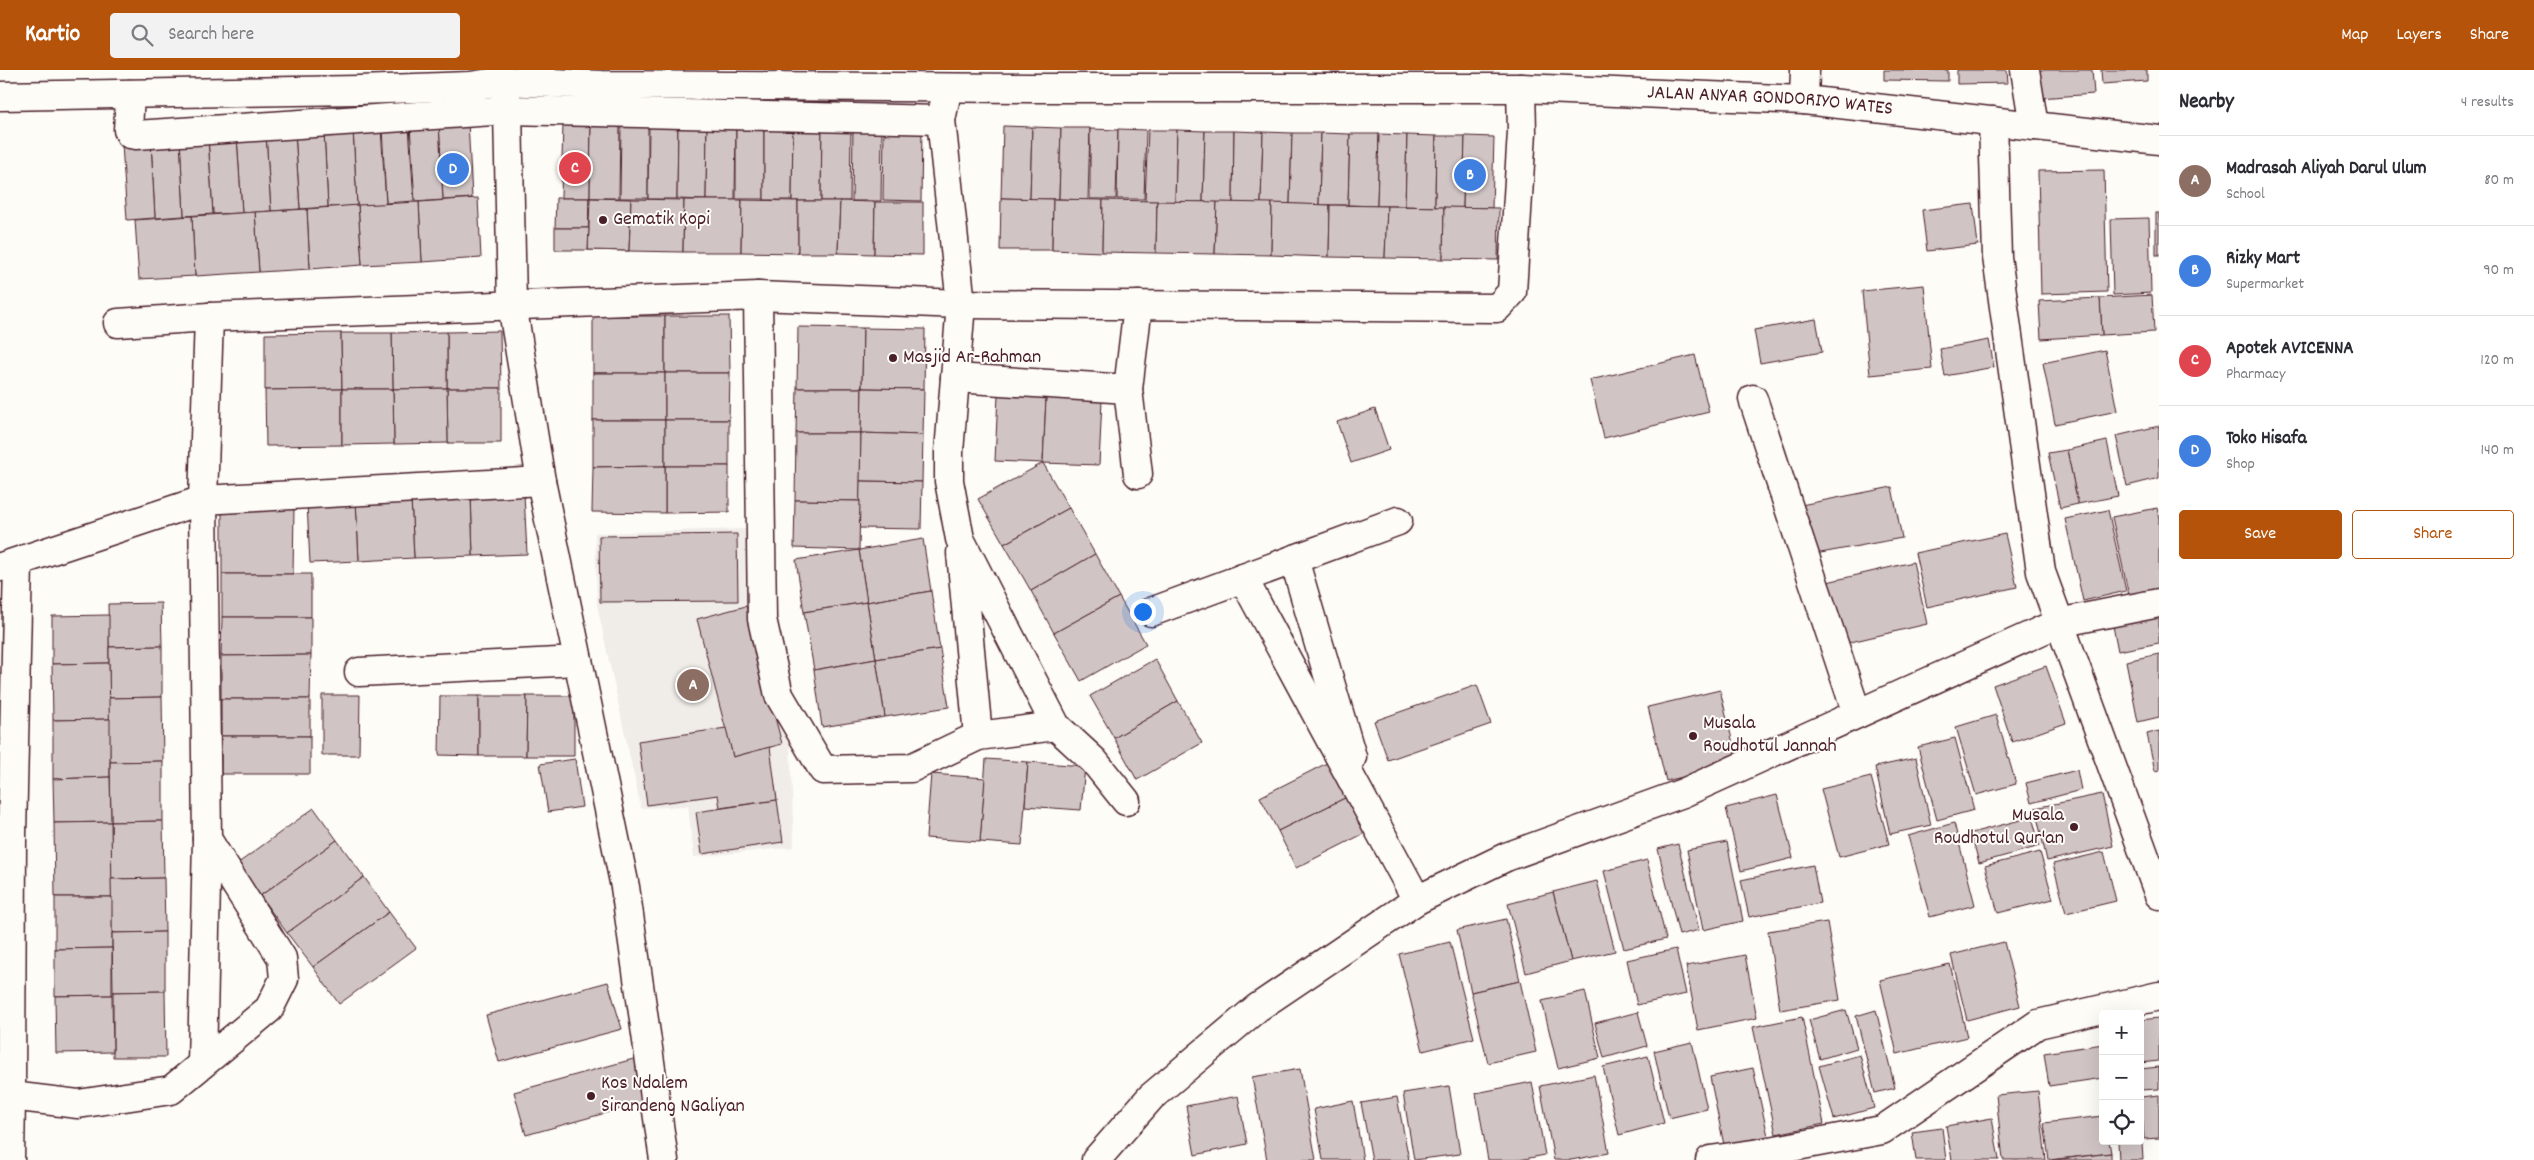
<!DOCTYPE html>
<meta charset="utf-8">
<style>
:root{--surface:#fff;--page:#f2f2f3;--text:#2b2b33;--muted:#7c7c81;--line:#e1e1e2;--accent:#b45309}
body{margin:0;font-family:Dekko,sans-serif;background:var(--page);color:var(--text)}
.controls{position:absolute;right:15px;bottom:15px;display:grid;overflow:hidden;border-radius:5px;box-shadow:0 5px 20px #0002}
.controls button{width:45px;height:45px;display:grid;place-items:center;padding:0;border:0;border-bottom:1px solid var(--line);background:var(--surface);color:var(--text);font:25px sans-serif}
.you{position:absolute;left:1142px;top:541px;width:18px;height:18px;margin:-12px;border:4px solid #fff;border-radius:50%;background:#1a73e8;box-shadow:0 0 0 8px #1a73e833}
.badge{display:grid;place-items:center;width:32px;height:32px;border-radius:50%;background:var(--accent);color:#fff;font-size:16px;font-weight:700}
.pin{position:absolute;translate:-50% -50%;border:2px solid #fff;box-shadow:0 1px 5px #0006}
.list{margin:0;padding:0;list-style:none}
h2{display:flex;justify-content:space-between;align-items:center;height:65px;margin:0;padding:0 20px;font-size:21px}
h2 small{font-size:16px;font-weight:400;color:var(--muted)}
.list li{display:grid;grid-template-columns:32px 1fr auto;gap:15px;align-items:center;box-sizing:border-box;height:90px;padding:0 20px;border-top:1px solid var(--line)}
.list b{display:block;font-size:19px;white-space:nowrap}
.list p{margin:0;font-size:16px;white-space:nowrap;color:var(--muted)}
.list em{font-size:16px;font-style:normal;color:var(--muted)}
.actions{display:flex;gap:10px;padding:15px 20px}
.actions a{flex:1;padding:11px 0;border:1px solid var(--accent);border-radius:5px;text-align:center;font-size:18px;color:var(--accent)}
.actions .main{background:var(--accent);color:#fff}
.icon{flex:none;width:28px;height:28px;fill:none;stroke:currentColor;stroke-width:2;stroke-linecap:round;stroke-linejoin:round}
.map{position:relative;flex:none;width:2159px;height:1090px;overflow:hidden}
header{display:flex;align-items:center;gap:30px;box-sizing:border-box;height:70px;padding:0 25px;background:var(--accent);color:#fff}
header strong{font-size:24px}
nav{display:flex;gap:28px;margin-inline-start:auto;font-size:18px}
.search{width:350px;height:45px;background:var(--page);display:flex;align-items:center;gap:12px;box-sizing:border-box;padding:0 18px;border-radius:5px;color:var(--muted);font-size:19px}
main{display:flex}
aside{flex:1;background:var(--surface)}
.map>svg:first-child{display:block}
</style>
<header>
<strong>Kartio</strong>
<div class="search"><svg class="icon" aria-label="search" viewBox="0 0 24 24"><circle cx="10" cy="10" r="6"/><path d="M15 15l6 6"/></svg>Search here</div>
<nav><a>Map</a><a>Layers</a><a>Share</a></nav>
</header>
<main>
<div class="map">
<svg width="2159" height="1090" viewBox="0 0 2159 1090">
<rect width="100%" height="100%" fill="#fdfcf7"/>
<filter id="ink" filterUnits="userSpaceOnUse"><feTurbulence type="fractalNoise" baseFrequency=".02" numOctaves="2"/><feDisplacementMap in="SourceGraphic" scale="10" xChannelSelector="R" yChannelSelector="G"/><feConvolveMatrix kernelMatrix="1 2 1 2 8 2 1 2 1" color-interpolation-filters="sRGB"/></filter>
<g filter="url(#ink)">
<!-- built -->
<path fill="#f0ece8" d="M746,459L763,588L790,676L794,777L694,787L688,736L641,738L597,535L595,463Z"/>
<!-- building -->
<g fill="#d0c5c4" stroke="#4a1f2b">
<path d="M1884,0H1948V11L1884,10Z"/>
<path d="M1957,0H2007L2008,13L1957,14Z"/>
<path d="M2037,0H2092L2094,24L2039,28Z"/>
<path d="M2101,0H2147V11L2102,14Z"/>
<path d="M468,52L472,128L443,130L439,53Z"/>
<path d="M439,53L443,130L415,132L410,56Z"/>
<path d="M563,53L591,54L590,128H561Z"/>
<path d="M591,54H620L619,128H590Z"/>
<path d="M621,54L648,55V128H620Z"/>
<path d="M649,54H678L677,129H648Z"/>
<path d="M678,54L707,55L706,130L677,129Z"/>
<path d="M707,55H736L735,130H706Z"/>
<path d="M884,55L922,56L921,131L883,130Z"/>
<path d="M409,56L414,131L386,133L382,58Z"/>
<rect x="736" y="56" width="28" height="73"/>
<path d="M764,56H793L792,130H764Z"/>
<path d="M793,56H822L821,131H792Z"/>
<path d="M822,56H851L850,131H821Z"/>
<path d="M853,56H882L881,131H852Z"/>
<path d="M1003,56L1032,57L1030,129L1001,128Z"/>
<path d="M1032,57L1061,58L1059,129H1030Z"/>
<path d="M381,58L386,134L357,136L353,59Z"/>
<path d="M1061,58H1090L1088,130L1059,129Z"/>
<path d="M353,59L357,136L328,137L324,61Z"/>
<path d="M1090,59L1118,60L1116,129H1090Z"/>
<path d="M1118,59L1146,60L1144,129H1117Z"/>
<path d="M1148,60H1177L1175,132L1145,131Z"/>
<path d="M1177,60L1205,61L1203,132H1175Z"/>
<path d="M324,61L328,137L300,139L295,63Z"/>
<path d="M1205,61H1234L1233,133L1203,132Z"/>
<path d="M1234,61L1263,62L1261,134L1233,133Z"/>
<path d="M1263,62L1292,63L1290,134H1261Z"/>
<path d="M295,63L300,139L271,141L266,65Z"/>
<path d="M1292,63H1321L1319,135L1290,134Z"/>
<path d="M1321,63L1350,64L1348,135H1319Z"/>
<path d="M1350,64H1379L1377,136L1348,135Z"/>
<path d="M1379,64L1407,65L1405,136H1377Z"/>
<path d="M266,65L271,141L242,143L237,67Z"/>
<path d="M1407,65L1436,66L1435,137L1405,136Z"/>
<path d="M1436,66H1465L1463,138L1435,137Z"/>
<path d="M1465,66L1494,67L1492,138H1463Z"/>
<path d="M237,67L242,143L213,144L208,68Z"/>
<path d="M208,68L213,144L184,146L180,70Z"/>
<path d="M180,70L184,146L155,148L151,72Z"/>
<path d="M151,72L155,148L127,150L122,74Z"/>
<path d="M2104,100L2107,222L2041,224L2038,101Z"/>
<path d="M478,128L481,188L422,192L419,132Z"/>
<path d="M556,128H589V158H555Z"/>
<path d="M589,128L631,129L629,181L588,180Z"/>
<path d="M590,128L631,129L629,181L588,180Z"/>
<path d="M1001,128L1053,129L1052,180H1000Z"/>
<path d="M631,129L684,130L683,182L629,181Z"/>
<path d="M1053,129L1103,130L1102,182L1052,180Z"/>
<path d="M684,130H742L741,182H683Z"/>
<path d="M742,130L798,131V183L741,182Z"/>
<path d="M1103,130L1157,131L1156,183L1102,182Z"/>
<path d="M798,131H840L838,183H798Z"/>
<path d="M840,131L875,132L874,184L838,183Z"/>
<path d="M1157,131L1217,132L1215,184L1156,183Z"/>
<path d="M419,132L422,192L362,195L358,135Z"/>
<path d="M875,132H923V185L874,184Z"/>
<path d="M1217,132L1272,133L1271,185L1215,184Z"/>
<path d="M1272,133L1330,135L1329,187L1271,185Z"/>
<path d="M1973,134L1978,175L1927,181L1922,140Z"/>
<path d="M358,135L362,195L310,199L307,139Z"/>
<path d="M1330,135L1387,136L1385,188L1329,187Z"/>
<path d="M1387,136L1444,137L1443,189L1385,188Z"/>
<path d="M1444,137L1499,138L1498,190L1443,189Z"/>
<path d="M307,139L310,199L259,202L255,142Z"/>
<path d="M255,142L259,202L195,206L192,146Z"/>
<rect x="2156" y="143" width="3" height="42"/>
<path d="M192,146L195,206L139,209L135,150Z"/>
<path d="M2149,148L2151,223L2113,225L2111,149Z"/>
<path d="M555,158H589L588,180H555Z"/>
<path d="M1924,215L1932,299L1870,305L1862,221Z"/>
<path d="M2152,225L2154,262L2102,265L2100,228Z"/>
<path d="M2100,228L2102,265L2041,269L2039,231Z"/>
<rect x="593" y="246" width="72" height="57"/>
<path d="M665,246H729L730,303H665Z"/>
<path d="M1816,249L1822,282L1760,293L1754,260Z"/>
<path d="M798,257L863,258L862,318H797Z"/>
<path d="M863,258L925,259L924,319L862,318Z"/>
<path d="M500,261L501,318H447V262Z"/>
<path d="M447,262V318L393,319L392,263Z"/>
<path d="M341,263L342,319L265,320V264Z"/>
<path d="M341,263H392L393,319H342Z"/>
<path d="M1989,270L1994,297L1945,306L1940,279Z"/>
<path d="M2105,280L2117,341L2055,354L2043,293Z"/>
<path d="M1695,285L1709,342L1604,368L1590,310Z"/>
<rect x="593" y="303" width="72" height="47"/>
<path d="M665,303H730L729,350H665Z"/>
<path d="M447,318H501V373H448Z"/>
<path d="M447,318L448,373L394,374L393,319Z"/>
<path d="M797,318H862L861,363H796Z"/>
<path d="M862,318L924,319L923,365L861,363Z"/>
<path d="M342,319V375L266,376L265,320Z"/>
<path d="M342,319H393L394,374L342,375Z"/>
<path d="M998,325L1046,328L1043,393L995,391Z"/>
<path d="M1046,328L1102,330L1099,395L1043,393Z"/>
<path d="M1375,339L1389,380L1351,393L1337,352Z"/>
<path d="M593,350H665V396L593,397Z"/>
<rect x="665" y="350" width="64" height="46"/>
<path d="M2159,356V408L2127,416L2116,366Z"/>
<path d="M796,363H861L860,431L795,430Z"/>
<path d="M861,363L923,365L922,412L860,411Z"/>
<path d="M2107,371L2118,426L2078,434L2067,380Z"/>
<path d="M2067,380L2078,434L2060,438L2048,383Z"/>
<path d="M1043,393L1069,438L1004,474L978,429Z"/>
<path d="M665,396H729V442L665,443Z"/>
<path d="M665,396V443L592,442L593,397Z"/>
<path d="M860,411L922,412L921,459L859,458Z"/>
<path d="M1892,417L1902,468L1810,485L1801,435Z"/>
<path d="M524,424L527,484L473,486L471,426Z"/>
<path d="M471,426L473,486L414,488L411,428Z"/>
<path d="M411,428L414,488L359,491L356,430Z"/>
<path d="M356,430L359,491L310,493L307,433Z"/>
<path d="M795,430L860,431L859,480L794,478Z"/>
<path d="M294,436L293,504H222V437Z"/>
<path d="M1069,438L1095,484L1031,521L1004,474Z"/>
<path d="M2157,438L2159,449V519L2129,526L2112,447Z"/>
<path d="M2108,440L2126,521L2083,531L2065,449Z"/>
<path d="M737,464L738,531L600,532L599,466Z"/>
<path d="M2005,464L2017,517L1927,537L1915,483Z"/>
<path d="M923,469L931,521L867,532L859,480Z"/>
<path d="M859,480L867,532L804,542L796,490Z"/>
<path d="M1095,484L1119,527L1054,563L1031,521Z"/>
<path d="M1913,492L1927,554L1838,575L1823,513Z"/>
<rect x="222" y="504" width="89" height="43"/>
<path d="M931,521L940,579L876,589L867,532Z"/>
<path d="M1119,527L1146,574L1081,611L1054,563Z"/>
<path d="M867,532L876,589L814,600L804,542Z"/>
<path d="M161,533L162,576L109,577L108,534Z"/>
<path d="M2159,535V573L2118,581L2111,546Z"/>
<path d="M746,536L782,674L733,687L697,549Z"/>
<path d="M109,545V593L52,594V546Z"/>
<path d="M222,547H311V585L221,586Z"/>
<path d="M162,576V627L109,628V577Z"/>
<path d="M940,579L949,637L885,647L876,589Z"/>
<path d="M2159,584V647L2138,652L2126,591Z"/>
<path d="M311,585L310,629H221V586Z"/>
<path d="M876,589L885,647L822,657L814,600Z"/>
<path d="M1155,589L1178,631L1114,668L1090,626Z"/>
<path d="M109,593L110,649L53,650L52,594Z"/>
<path d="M2046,596L2066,653L2012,672L1993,615Z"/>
<path d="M1477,615L1491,654L1388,690L1374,651Z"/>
<path d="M1720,620L1738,694L1666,711L1648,637Z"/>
<path d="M322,625H360L359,685H322Z"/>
<path d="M440,626H479V686L439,685Z"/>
<path d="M479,626H527L526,686H479Z"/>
<path d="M527,626H574V686H526Z"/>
<path d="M162,627L163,691L110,692L109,628Z"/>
<rect x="221" y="629" width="89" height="37"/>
<path d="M1178,631L1202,673L1137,710L1114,668Z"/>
<path d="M1996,645L2016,714L1976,725L1956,657Z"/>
<path d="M110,649V707L53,709V650Z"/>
<path d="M726,658L733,687L770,677L777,730L720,738L718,725L647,735L638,671Z"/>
<path d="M2159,661V700L2155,701L2147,664Z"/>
<rect x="221" y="666" width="89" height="38"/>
<path d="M1955,668L1974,740L1937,750L1918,677Z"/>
<path d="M1916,688L1931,755L1890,764L1875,697Z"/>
<path d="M575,689L582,737L548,742L540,694Z"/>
<path d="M986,689L1028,692L1022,775L980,772Z"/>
<path d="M163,691V751L111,752L110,692Z"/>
<path d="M1028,692L1085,696L1081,740L1025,736Z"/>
<path d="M1329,692L1347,727L1278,761L1260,727Z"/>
<path d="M2077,700L2081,720L2031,733L2026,713Z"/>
<path d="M931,704L985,708L980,772L926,768Z"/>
<path d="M110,707L111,752L54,753L53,709Z"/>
<path d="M1871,707L1889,774L1839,787L1821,719Z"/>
<path d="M2102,724L2113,776L2047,791L2035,738Z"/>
<path d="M1777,725L1793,788L1741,801L1726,738Z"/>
<path d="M1347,727L1365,763L1296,798L1278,761Z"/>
<path d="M777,730L783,772L702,784L696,742Z"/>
<path d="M314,738L337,770L260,826L237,794Z"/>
<path d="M2032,747L2040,776L1979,793L1971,763Z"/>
<path d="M163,751L164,808L111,809V752Z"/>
<path d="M111,752L112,827H55L54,753Z"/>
<path d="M1954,753L1975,835L1930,847L1908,766Z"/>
<path d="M337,770L364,807L287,863L260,826Z"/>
<path d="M1727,772L1743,851L1703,860L1687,780Z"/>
<path d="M1678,774L1699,860L1679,865L1658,779Z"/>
<path d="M2040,782L2053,829L1998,843L1985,796Z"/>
<path d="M2104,782L2116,831L2066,843L2053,794Z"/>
<path d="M1647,790L1666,869L1624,879L1604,801Z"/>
<path d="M1813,795L1820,833L1749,847L1741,810Z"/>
<path d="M364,807L389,842L313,897L287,863Z"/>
<path d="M164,808L165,862L112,863L111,809Z"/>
<path d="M1597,811L1615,881L1571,891L1553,822Z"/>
<path d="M1553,822L1571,891L1526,903L1508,834Z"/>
<path d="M55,827H112V878L55,879Z"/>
<path d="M389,842L416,878L339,934L313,897Z"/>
<path d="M1506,849L1520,911L1471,922L1457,860Z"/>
<path d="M1827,852L1840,930L1780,940L1768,861Z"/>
<path d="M165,862V921L113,922L112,863Z"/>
<path d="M1450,872L1474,968L1423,981L1399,884Z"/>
<path d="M2004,872L2020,936L1967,950L1951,885Z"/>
<path d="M112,878V925L55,926V879Z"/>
<path d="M1676,879L1686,924L1637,935L1627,890Z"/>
<path d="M1745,885L1757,948L1698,960L1686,896Z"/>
<path d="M1950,894L1967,967L1897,984L1880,910Z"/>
<path d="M1520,911L1536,982L1488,993L1471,922Z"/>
<path d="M608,912L622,959L499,992L486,945Z"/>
<path d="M165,921L166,987H113V922Z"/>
<path d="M1585,921L1600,988L1558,998L1542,931Z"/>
<path d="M112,925L113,982L56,983L55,926Z"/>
<path d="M1846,940L1857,978L1820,989L1809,950Z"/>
<path d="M1876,940L1895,1018L1875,1023L1856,946Z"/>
<path d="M1638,942L1647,976L1604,988L1595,953Z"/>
<path d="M1802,947L1824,1054L1776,1064L1753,957Z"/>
<path d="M2159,948V991L2140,993V950Z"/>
<path d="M1692,972L1707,1039L1669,1048L1654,981Z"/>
<path d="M2103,974V1008L2049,1016L2044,983Z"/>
<path d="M1860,985L1874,1038L1834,1049L1819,996Z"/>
<path d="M1648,986L1664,1053L1619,1065L1603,997Z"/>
<path d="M637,988L649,1031L526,1065L514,1022Z"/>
<path d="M2159,997V1019L2140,1020V999Z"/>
<path d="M1753,998L1768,1066L1724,1075L1710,1007Z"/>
<path d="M1300,999L1316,1090H1267L1252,1007Z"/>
<path d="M1594,1005L1609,1083L1571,1090H1554L1540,1016Z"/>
<path d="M1532,1012L1545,1085L1519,1090H1488L1476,1023Z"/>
<path d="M1449,1016L1460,1084L1414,1090L1403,1023Z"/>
<path d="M2038,1021L2046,1090H2003L1996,1025Z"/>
<path d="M2159,1025V1068L2144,1069L2141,1027Z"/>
<path d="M1238,1026L1247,1074L1195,1085L1186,1036Z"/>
<path d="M1397,1027L1409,1090H1372L1361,1033Z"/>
<path d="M1353,1031L1363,1090H1323L1314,1039Z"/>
<path d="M2140,1041L2143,1090H2119L2118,1071H2140Z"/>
<path d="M2103,1046V1071H2109L2111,1083L2049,1090L2044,1053Z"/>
<path d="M1992,1048L1999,1090H1952L1946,1056Z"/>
<path d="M1942,1058L1946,1090H1916L1912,1062Z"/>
<path d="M2111,1083V1090H2052Z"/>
</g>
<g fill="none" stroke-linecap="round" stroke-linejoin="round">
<defs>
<g id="minor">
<path d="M2025,0L2034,56"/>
<path d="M503,11L508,40L512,234L541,411L625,817L664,1090"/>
<path d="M130,24L128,60L130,64L136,65L508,40L941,50"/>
<path id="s1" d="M0,26L359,20L470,16L503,11L601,15L1028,18H1521L1804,30L2159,70"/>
<path d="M1804,30L1805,0"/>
<path d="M945,31L941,50L961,234L949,382V411L960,469L1056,656L1094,691L1126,731"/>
<path d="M1993,51L1997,187L2041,502L2159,825"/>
<path d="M758,226L762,549L779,625L823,700L911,698L978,666L1056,656"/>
<path d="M1138,235L1128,319L1138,404"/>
<path d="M118,253L209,247L758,226L961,234L1497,238L1512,222L1522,62L1521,18"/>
<path d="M955,308L1128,319"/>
<path d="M1753,329L1857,644"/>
<path d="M961,483L978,666"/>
<path d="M1294,489L1352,687"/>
<path d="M18,493L12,765L11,1026L78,1034L171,1020L269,939L284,909L282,888L207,769"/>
<path d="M1,497L203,430L541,411"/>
<path d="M1243,508L1417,830"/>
<path d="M1151,542L1398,451"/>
<path d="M359,602L578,591"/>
<path d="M202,994L207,769L203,430L209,247"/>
<path d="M10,1090L11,1026"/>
<path d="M1096,1090L1151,1027L1257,938L1417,830L1506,787L1683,723L2058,553L2159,533"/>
<path d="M1710,1090L1760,1083L1882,1060L2038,954L2159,926"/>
</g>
</defs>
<!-- minor casing -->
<use href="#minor" stroke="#4a1f2b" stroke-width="31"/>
<!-- minor -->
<use href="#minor" stroke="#fdfcf7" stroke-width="28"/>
</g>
</g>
<!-- markers -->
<g fill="#4a1f2b" stroke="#fdfcf7" stroke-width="2">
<circle cx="603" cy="150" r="5"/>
<circle cx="893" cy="288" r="5"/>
<circle cx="1693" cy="666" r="5"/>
<circle cx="2074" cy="757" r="5"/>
<circle cx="591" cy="1026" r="5"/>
</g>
<g text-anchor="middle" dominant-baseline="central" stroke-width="4" stroke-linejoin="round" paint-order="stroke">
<!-- street labels -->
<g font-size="20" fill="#4a1f2b" stroke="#fdfcf7">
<text stroke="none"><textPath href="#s1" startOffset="1771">JALAN ANYAR GONDORIYO WATES</textPath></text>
</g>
<!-- poi labels -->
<g font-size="20" fill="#4a1f2b" stroke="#fdfcf7" text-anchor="start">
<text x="613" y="150">Gematik Kopi</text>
<text x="903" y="288">Masjid Ar-Rahman</text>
<text x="1703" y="654">Musala<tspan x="1703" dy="23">Roudhotul Jannah</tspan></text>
<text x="2064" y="746" text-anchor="end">Musala<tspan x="2064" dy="23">Roudhotul Qur'an</tspan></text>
<text x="601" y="1014">Kos Ndalem<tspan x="601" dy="23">Sirandeng NGaliyan</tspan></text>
</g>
</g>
</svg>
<div class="controls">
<button>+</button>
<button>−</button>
<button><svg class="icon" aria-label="locate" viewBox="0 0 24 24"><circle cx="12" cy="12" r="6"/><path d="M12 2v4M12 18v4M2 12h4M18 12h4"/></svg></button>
</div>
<div class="you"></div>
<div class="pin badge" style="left:693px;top:615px;background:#8d6e63">A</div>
<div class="pin badge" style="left:1470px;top:105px;background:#3f7fe0">B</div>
<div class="pin badge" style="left:575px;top:98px;background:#e0444e">C</div>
<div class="pin badge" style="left:453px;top:99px;background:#3f7fe0">D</div>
</div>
<aside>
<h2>Nearby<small>4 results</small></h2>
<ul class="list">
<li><span class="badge" style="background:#8d6e63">A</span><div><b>Madrasah Aliyah Darul Ulum</b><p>School</p></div><em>80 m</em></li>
<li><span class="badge" style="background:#3f7fe0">B</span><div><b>Rizky Mart</b><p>Supermarket</p></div><em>90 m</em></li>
<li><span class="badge" style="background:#e0444e">C</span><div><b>Apotek AVICENNA</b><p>Pharmacy</p></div><em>120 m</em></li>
<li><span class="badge" style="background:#3f7fe0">D</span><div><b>Toko Hisafa</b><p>Shop</p></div><em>140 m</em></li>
</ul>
<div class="actions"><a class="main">Save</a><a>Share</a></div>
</aside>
</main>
